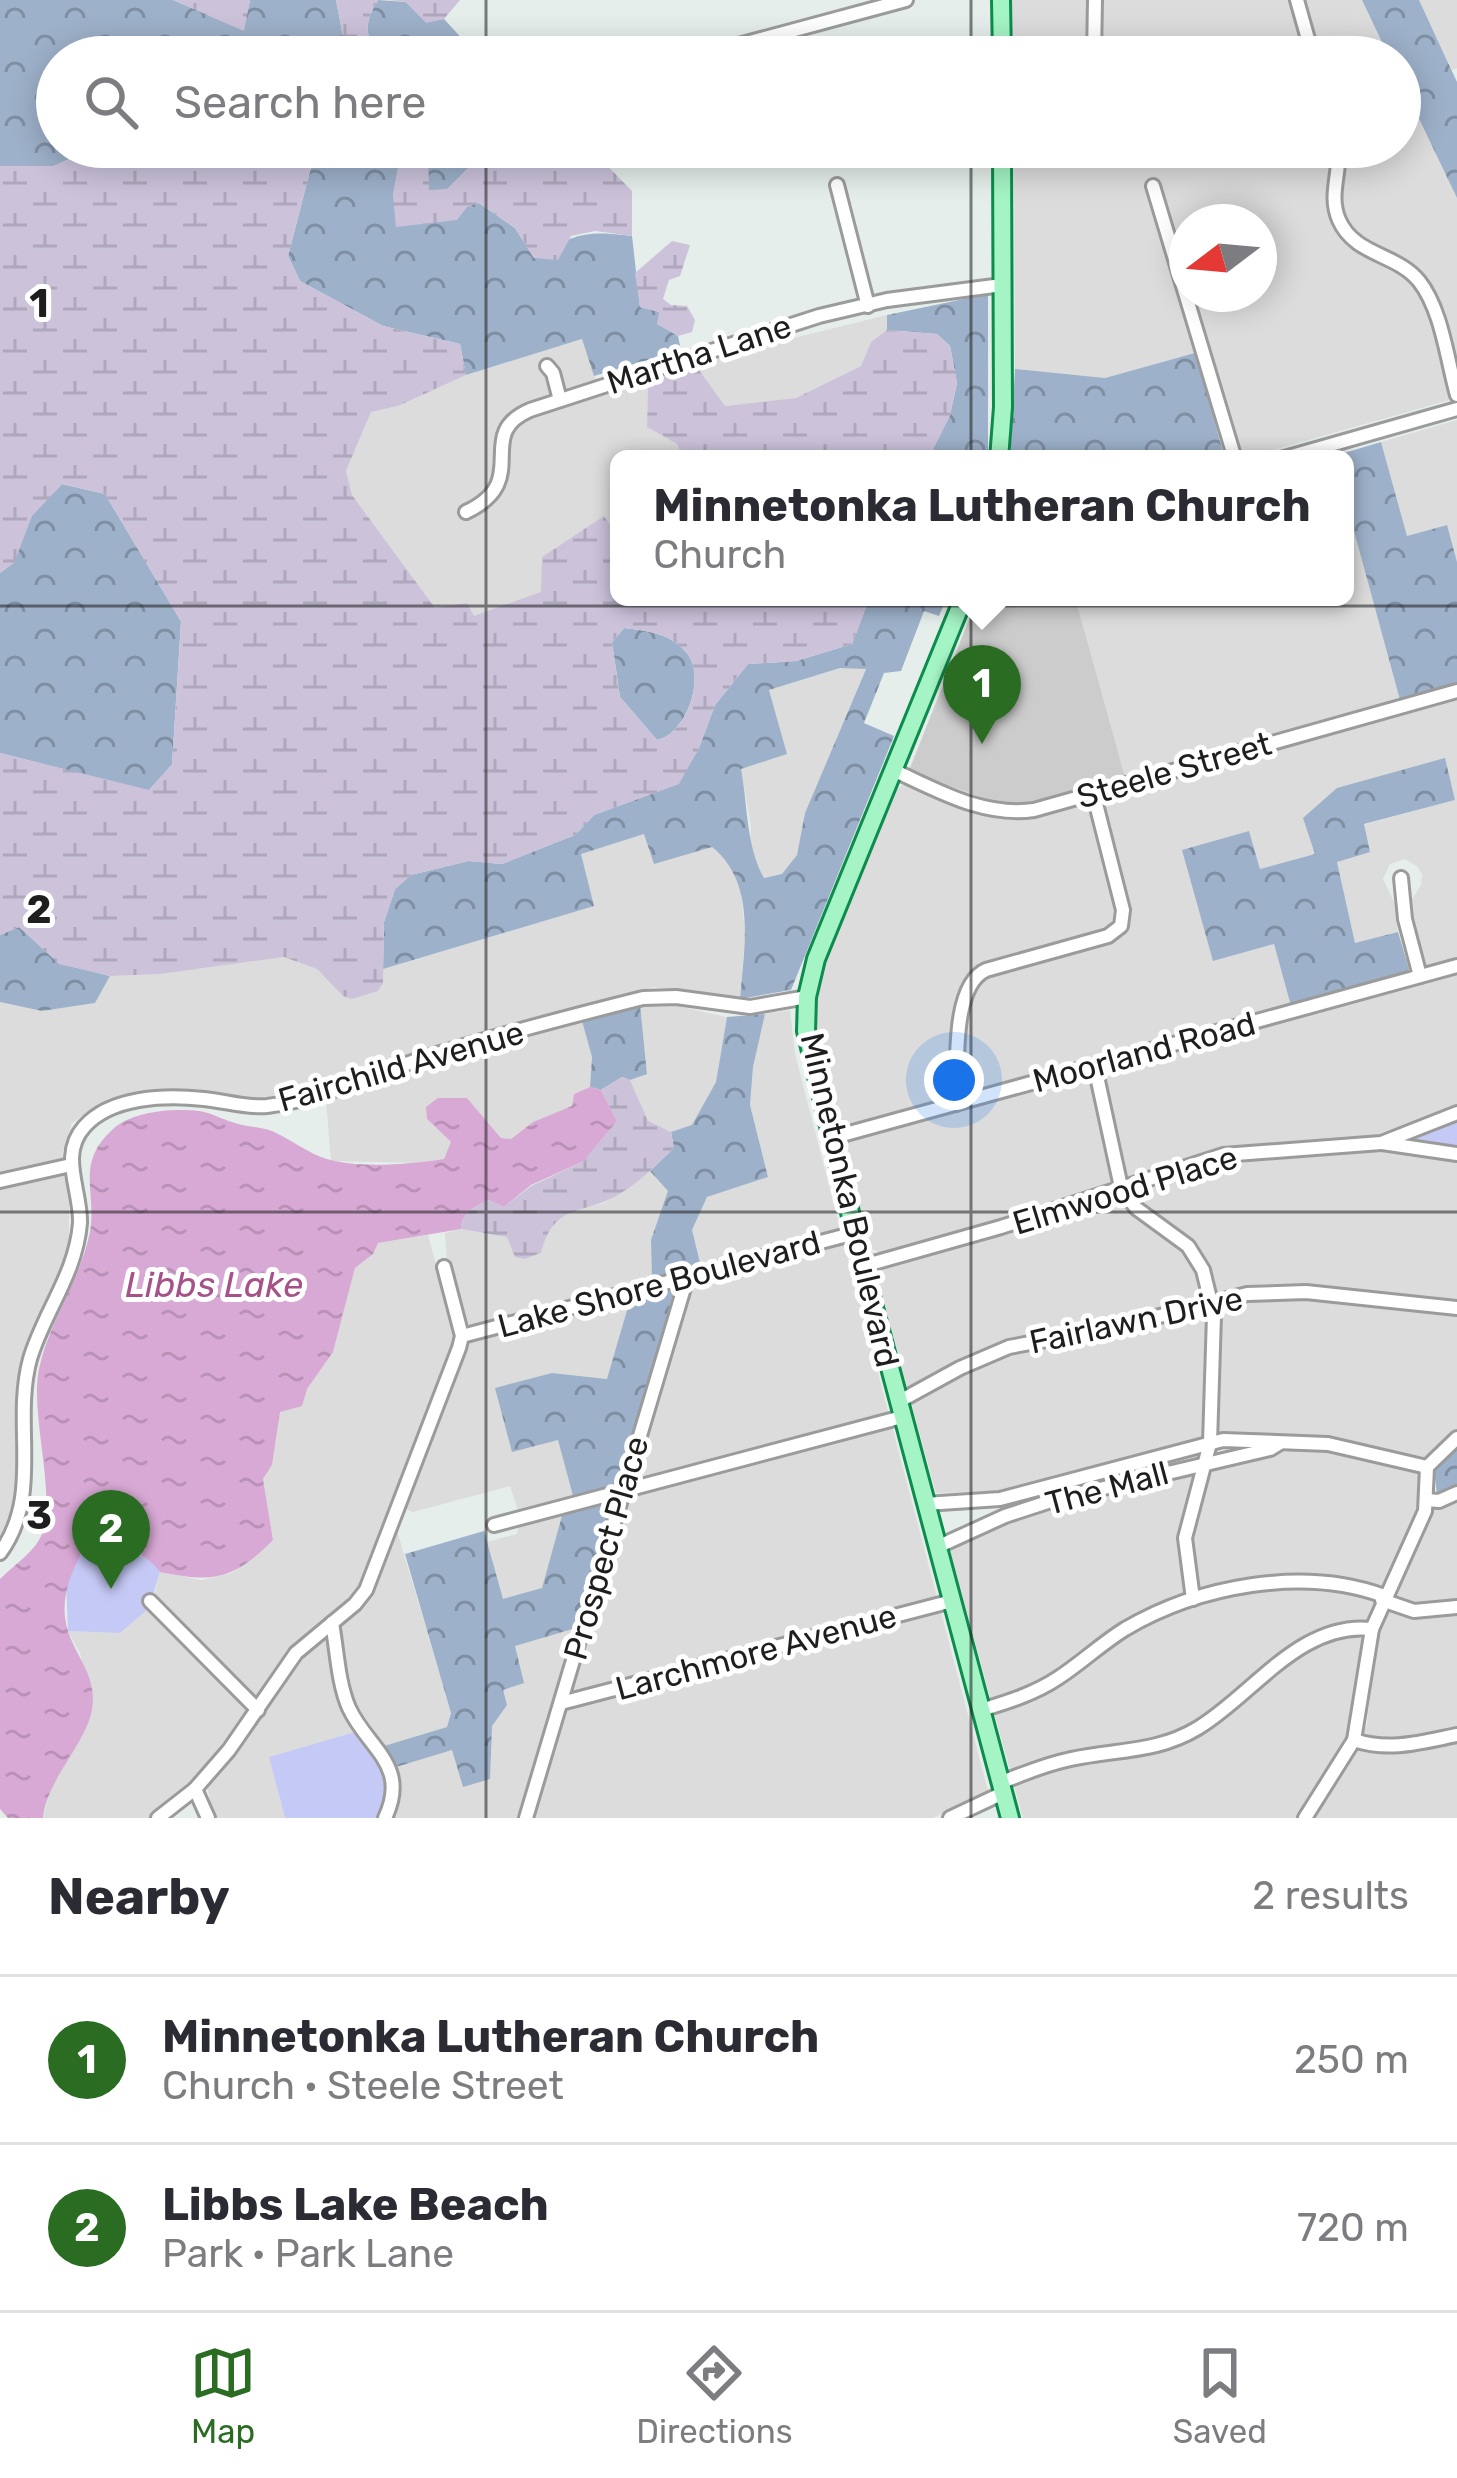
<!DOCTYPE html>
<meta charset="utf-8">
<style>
:root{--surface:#fff;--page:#f2f2f3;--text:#2b2b33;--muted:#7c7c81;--line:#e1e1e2;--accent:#2b6c23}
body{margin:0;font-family:Rubik,sans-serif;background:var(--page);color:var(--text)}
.compass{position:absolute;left:1169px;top:204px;width:108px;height:108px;border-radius:50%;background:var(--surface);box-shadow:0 6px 30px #0003;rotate:254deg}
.you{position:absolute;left:954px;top:1080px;width:42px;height:42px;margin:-30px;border:9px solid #fff;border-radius:50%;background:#1a73e8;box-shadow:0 0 0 18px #1a73e833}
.badge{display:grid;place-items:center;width:78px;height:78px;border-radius:50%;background:var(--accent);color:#fff;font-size:39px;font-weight:700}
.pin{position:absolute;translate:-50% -99px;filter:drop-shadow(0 3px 6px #0008)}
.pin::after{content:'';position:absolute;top:63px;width:42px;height:36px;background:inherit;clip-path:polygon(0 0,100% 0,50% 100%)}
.popup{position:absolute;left:610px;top:450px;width:744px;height:156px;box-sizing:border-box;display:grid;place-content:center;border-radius:18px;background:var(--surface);filter:drop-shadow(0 3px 9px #0005);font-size:39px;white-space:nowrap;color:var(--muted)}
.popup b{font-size:45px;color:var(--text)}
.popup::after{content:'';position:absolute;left:50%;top:100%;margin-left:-24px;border:24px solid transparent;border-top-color:var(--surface)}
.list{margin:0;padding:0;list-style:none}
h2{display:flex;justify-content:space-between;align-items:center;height:156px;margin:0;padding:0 48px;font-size:51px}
h2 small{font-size:39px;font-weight:400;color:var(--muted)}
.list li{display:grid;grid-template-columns:78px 1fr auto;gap:36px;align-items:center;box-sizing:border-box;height:168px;padding:0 48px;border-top:3px solid var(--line)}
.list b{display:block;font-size:45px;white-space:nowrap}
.list p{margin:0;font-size:39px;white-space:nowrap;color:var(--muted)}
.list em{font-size:39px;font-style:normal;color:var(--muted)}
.icon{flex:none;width:66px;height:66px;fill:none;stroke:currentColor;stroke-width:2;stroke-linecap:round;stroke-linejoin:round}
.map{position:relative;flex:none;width:1457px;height:1818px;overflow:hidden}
.search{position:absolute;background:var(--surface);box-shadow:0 6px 30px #0003;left:36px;right:36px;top:36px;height:132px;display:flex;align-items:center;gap:30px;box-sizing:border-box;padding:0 42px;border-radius:66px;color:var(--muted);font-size:45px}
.sheet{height:492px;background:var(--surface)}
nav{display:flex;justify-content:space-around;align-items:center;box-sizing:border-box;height:168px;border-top:3px solid var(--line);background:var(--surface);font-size:33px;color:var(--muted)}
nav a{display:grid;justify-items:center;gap:6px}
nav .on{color:var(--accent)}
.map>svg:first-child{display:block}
</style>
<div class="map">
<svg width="1457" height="1818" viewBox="0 0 1457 1818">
<defs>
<pattern id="forest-crowns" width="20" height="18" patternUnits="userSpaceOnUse" patternTransform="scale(3)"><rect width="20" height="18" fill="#9db1ca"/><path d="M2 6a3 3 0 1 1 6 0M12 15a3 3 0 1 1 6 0" fill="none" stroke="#7f8fa3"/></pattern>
<pattern id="wetland-marsh" width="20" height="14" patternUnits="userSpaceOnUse" patternTransform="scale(3)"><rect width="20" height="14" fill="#ccc3db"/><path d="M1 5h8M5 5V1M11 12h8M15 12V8" fill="none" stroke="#afa7bc"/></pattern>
<pattern id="water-ripples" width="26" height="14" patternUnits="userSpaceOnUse" patternTransform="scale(3)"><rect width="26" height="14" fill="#d8a9d5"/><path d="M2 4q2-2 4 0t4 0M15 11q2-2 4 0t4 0" fill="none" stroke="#b991b6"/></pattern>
</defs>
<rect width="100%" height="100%" fill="#e5eeea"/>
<!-- residential -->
<g fill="#dbdcdb" fill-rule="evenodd">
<path d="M1012,0H1362L1389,57H1013Z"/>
<path d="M1419,0H1457V68L1452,70Z"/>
<path d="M1400,79L1457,198V398L1241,459L1208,350L1105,378L1015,369L1014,147H1400ZM1187,222H1259V294H1187Z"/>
<path d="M887,315V330L871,342L861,366L796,398L724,406L694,363Z"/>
<path d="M583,339L600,393L648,380L647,427L677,444L684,459H619V531L614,532L604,517L542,592L473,617L435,609L352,495L346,471L371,412L398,406L466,375Z"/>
<path d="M1457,420V562L1446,525L1407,537L1381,442Z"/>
<path d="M1345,498L1400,700L1125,777L1075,597H1345Z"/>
<path d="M840,668H866L805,813L797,855L782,874L763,878L750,853L751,826L741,769L787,754L769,690Z"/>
<path d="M1457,698V961L1423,967L1408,906L1421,885L1422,875L1418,867L1405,859L1390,864L1383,879L1394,902L1398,932L1355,944L1337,861L1363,825L1455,800L1444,759L1315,854L1260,869L1249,831L1213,961L1274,944L1291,1006L841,1128L817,1031L816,995L821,972L898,788L905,784L988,816L1026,818Z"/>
<path d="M644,834L712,847L725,858L740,883L745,934L740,999L653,987L279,1095L253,1098L167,1089L130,1094L93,1108L72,1123L62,1154L69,1189V1248L25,1349L19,1383V1484L0,1546V1002L42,1011L95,1003L110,976L161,974L284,957L317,969L343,995L383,983V969L593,906L580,854Z"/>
<path d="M1457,973V1107L1368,1137L1287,1141L1221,1151L1008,1218L882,1254L871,1248L844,1147L849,1140Z"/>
<path d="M663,1003L727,1017L716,1082L692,1126L671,1132L648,1122L630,1080L647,1073L640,1004Z"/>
<path d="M790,1010L795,1054L840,1228L701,1267L691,1232L707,1197L768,1177L750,1105L753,1067L765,1014Z"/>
<path d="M582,1021L592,1057L590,1087L574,1094L573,1106L533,1122L511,1139L501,1138L467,1098L427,1119L452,1143L444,1159L420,1163L331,1161L326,1099Z"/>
<path d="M1378,1149L1457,1162V1429L1426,1457L1318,1437L1220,1434L1005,1491L936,1493L877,1277L886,1266L1041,1222L1194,1172L1285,1155Z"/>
<path d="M650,1171L669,1191L651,1240L652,1280L474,1327L468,1324L447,1260L445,1233L461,1229L507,1237L547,1228L569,1211L604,1203Z"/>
<path d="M428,1235L454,1330L453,1347L358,1590L287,1653L214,1759L149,1818H43L51,1786L93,1707L80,1653L68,1631L120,1633L154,1596L160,1572L201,1580L232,1573L273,1540L263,1479L272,1465L280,1412L307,1389L333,1352L355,1268L373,1254L377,1243Z"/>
<path d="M844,1244L988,1791L933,1818H533L691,1287L694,1283Z"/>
<path d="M630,1300L608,1379L552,1373L558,1439L573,1496L518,1511L510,1486L413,1512L404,1508L468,1345L474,1339Z"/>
<path d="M1294,1450H1326L1414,1469L1419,1474L1421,1496L1418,1511L1366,1620L1347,1737L1296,1818H1023L950,1550L1006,1522L1110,1491Z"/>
<path d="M1457,1501V1818H1313L1357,1751L1367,1724L1376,1641L1385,1611L1435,1506Z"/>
<path d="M563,1512L542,1588L502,1600L487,1542L517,1534L519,1523Z"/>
<path d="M397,1531L451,1712L447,1727L384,1746L354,1700L341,1632V1625L371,1595Z"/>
<path d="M576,1628L518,1818H391L399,1791L396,1767L453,1749L492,1726L514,1645Z"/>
<path d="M324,1637L331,1641L358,1731L269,1757L285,1818H214L207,1786L296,1665Z"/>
</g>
<!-- religious -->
<path fill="#ccc" d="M978,597H1075L1125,777L1024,805L1004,806L915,773L910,768Z"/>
<!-- forest -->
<g fill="url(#forest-crowns)" fill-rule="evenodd">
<path d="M0,0H173L243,30L250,0H336L347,57H218L210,42H187L166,57H57V147H95L54,166L4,168L0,166Z"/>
<path d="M378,0L406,2L426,22L444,19L479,57H377C365,33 364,23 378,0Z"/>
<path d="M1362,0H1419L1457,82V198L1400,79V57H1389Z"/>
<path d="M312,147H402L393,196L467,206L479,203L515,228L534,258C573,234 586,230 632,236L640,307L660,312L658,324L678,336L681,350L594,376L582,339L466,375L460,344L383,326L300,281L288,256L315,152Z"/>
<path d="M428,147H523L522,157H479L447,190H428Z"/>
<path d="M988,294V459H928L950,415L957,383L950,346L937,334L887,330V315Z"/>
<path d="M1195,353L1225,459H1010L1015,369L1105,378Z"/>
<path d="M1381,442L1407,536L1447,525L1457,562V684L1400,700L1345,498V459L1334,456Z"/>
<path d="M62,484L105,494L181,621L172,765L148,791L0,753V573L14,562L31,516Z"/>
<path d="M870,597H947L939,616L924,611L901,671L884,673L864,723L894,736L791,990L740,999C744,947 757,883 712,847L654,864L644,834L581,854L594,906L383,969L384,922L395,889L411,875L468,861L502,864L575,835L594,815L678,784L699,748L715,705L748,664L796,661L852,644ZM840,668L866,669L805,813L797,855L782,874L764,878C746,846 748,806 741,769L787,754L769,690Z"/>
<path d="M624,628C647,631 670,633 686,652C707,675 687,734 657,740L620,697L612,642Z"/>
<path d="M1445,758L1455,800L1364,824L1370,852L1337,862L1355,943L1398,932L1409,969L1406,974L1291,1006L1274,944L1213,961L1182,850L1249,831L1260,869L1315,854L1303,818L1337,788Z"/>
<path d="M19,927L59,963L110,976L95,1003L42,1011L0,1002V935Z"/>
<path d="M640,1004L647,1074L630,1080L622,1077L601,1090L590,1087L592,1057L582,1021Z"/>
<path d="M765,1014L753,1067L750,1105L768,1177L707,1197L692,1230L701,1267L652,1280L651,1240L668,1191L650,1171L674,1148L671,1132L692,1125L716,1082L727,1017Z"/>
<path d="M675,1287L620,1480L615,1486L573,1496L558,1440L512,1452L495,1388L552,1373L607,1379L630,1300Z"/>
<path d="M1457,1448V1488L1437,1494L1434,1469Z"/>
<path d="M607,1500L611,1504L576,1628L515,1646L524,1683L503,1690L507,1705L492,1726L490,1779L463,1787L452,1750L396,1767L384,1746L447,1727L451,1713L405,1554L484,1531L503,1599L542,1588L563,1512Z"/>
</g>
<!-- wetland -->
<g fill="url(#wetland-marsh)" fill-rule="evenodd">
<path d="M173,0H250L244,31Z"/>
<path d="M336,0H378C364,23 365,33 377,57H347Z"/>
<path d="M388,0H460L444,19L426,23L406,2Z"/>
<path d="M95,147L118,157L161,147H312L315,152L288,256L300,281L383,326L460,344L466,375L398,406L371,412L346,471L352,495L435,608L467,603L474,616L541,592L542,557L604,516L614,531H619V597H870L852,644L796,661L748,664L715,705L699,748L679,784L594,815L575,835L502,864L468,861L411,875L395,889L384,922L383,983L378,991L352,999L343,996L317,969L284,957L161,974L110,976L59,964L19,927L0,935V753L149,790L172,764L181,622L105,494L62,484L32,516L14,563L0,573V166H54ZM624,628C647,631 670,633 686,652C707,675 687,734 657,740L620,697L612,642Z"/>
<path d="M402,147H428L429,190L447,189L479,157H522L523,147H589L632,191V236L595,231L571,236L558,260L534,258L515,228L479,203L467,207L457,220L396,227L393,196Z"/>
<path d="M672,241L690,245L680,276L669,280L663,299L671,305L687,306L695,320L692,332L678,336L657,324L659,312L640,307L635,273Z"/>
<path d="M887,330L937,334L950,346L957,382L950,415L928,459H684L677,444L647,427L648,380L694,363L725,406L796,398L861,366L871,342Z"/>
<path d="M622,1077L630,1080L648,1121L671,1132L674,1148C657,1164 641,1181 621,1193C583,1217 555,1200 541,1253L524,1259L515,1257L507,1237L461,1229C461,1213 475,1206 489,1200L504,1207L531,1186L584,1161L617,1121L601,1090Z"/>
</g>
<!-- park -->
<g fill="#c5c9f5">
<path d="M1457,1119V1151L1399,1142Z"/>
<path d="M109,1545L152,1560L160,1572L149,1608L120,1633L68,1631L66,1583L82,1551Z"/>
<path d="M358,1731C379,1761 395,1782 377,1818H285L269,1757Z"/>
</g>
<!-- water -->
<g fill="url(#water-ripples)">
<path d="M187,42H210L218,57H166Z"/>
<path d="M590,1087L601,1090L617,1121L584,1161L531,1185L504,1207L489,1200C475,1206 461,1213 461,1229L378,1243L373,1254L355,1268L333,1352L307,1389L302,1406L280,1412L272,1465L263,1479L273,1540C233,1580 214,1583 160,1572C143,1547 109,1545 82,1552C69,1577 59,1602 68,1631C76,1656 93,1672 93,1700C93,1738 47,1776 43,1818H8L0,1809V1579C12,1567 31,1554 39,1540C60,1505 29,1416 39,1369C49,1321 80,1281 90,1232C97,1192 75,1164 112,1130C132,1111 172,1108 199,1111C213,1113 227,1122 242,1125C251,1127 260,1127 269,1130C291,1138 311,1157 335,1161C368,1168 411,1164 444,1159L451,1142L427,1119L426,1107L438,1098H467L501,1138L511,1139L533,1122L572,1106L574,1094Z"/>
</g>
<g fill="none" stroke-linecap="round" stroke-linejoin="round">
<defs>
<g id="minor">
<path d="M1297,0L1313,57"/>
<path d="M694,57L906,0"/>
<path d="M1094,57L1095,0"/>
<path d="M1338,147C1341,173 1328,195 1339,220C1355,256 1396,253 1419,281C1442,310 1447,360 1457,395"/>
<path d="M837,185L868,306"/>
<path d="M1153,186L1235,459"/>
<path d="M547,366L553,373L560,400"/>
<path d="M1281,459L1457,409"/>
<path d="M466,512C534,480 472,435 530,410L819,316L887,300L1002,285"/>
<path d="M893,770C939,791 983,817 1034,810L1457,691"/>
<path d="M1401,878L1405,919L1420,976"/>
<path d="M1095,1067L1121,1187L1136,1208L1188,1246L1203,1270L1214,1315L1210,1443L1185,1538L1193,1599"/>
<path d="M956,1104C958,1068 951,986 986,970L1108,936L1121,926L1123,910L1093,792"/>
<path d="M831,1138L1457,966"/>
<path d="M1382,1143L1457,1154"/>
<path d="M0,1181L71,1165"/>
<path d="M863,1266L1001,1227L1223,1155L1381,1143L1457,1113"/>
<path d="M462,1336L855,1233"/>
<path d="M898,1402L960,1368L1009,1347L1120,1326L1247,1294L1306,1292L1457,1308"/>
<path d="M1427,1500L1439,1501L1457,1493"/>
<path d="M925,1504L1000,1499L1223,1440L1328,1444L1427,1467"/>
<path d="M494,1525L902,1417"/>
<path d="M937,1547L1005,1516L1057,1499L1270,1449L1280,1443"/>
<path d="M0,1553C43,1494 12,1425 30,1359C44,1312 76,1274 80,1223C81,1190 59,1155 84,1127C111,1096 166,1095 204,1099C225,1101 246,1108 267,1106C318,1100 366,1077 415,1061C490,1037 567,1017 643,998L676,997L750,1007L807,997"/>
<path d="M1382,1600L1414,1611L1457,1607"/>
<path d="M150,1601L258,1710"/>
<path d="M332,1623C337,1650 338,1683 349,1708C368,1749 410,1765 385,1818"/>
<path d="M561,1703L952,1601"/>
<path d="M981,1710C1007,1702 1034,1694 1058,1678C1081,1663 1101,1644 1125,1629C1198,1586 1303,1566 1384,1596"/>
<path d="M1354,1740C1389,1752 1422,1742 1457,1735"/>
<path d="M1000,1783C1024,1773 1047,1764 1071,1759C1116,1749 1157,1753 1198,1728C1253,1695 1300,1621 1372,1629"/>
<path d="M195,1789L208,1818"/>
<path d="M158,1818L195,1789L229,1750L296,1653L355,1604L366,1590L459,1348L462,1336L444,1267"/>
<path d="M526,1818L687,1278"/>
<path d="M950,1818L1003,1793"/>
<path d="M1305,1818L1354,1740L1372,1629L1425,1511L1427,1467L1457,1438"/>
</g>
<g id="major">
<path d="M1001,0L1002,57"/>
<path d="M999,459L1003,407L1002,147"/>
<path d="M964,597L816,959L807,997L806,1031L864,1270L1010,1818"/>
</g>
</defs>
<!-- minor casing -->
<use href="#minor" stroke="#9b9b9b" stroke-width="18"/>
<!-- major casing -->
<use href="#major" stroke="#0c8c4d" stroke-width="22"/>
<!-- minor -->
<use href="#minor" stroke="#fff" stroke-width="12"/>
<!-- major -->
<use href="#major" stroke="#a4f4c5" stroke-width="16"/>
</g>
<!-- grid -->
<path fill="none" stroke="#1e1e1e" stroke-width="3" stroke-opacity="0.55" d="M486,0V57M971,0V57M486,147V1818M971,147V1818M0,606H1457M0,1212H1457"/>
<g text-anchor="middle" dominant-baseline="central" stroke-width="10" stroke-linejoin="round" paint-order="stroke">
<!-- street labels -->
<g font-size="33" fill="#1e1e1e" stroke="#fff">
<text transform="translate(699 354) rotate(-18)">Martha Lane</text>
<text transform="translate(1174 770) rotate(-16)">Steele Street</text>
<text transform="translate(1144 1052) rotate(-15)">Moorland Road</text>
<text transform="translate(401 1066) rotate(-16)">Fairchild Avenue</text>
<text transform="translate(1125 1190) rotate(-17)">Elmwood Place</text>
<text transform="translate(850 1200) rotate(77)">Minnetonka Boulevard</text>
<text transform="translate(659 1284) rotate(-15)">Lake Shore Boulevard</text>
<text transform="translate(1136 1320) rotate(-12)">Fairlawn Drive</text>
<text transform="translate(1107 1488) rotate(-15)">The Mall</text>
<text transform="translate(606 1548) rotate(-74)">Prospect Place</text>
<text transform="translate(756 1652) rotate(-15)">Larchmore Avenue</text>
</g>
<!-- water labels -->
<g font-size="36" font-style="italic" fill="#a65289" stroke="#fff">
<text x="214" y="1284">Libbs Lake</text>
</g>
</g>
<g font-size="39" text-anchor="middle" font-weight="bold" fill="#1e1e1e" stroke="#fff" stroke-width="10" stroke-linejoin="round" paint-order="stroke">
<text x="39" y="317">1</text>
<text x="39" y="923">2</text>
<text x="39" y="1529">3</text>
</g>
</svg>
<svg class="compass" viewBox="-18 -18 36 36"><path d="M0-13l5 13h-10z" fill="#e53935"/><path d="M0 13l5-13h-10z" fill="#7c7c81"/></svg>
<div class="you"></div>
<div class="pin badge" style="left:982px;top:744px">1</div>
<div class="popup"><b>Minnetonka Lutheran Church</b>Church</div>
<div class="pin badge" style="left:111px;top:1589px">2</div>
<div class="search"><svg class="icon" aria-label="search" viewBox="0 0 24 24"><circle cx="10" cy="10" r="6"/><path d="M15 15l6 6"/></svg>Search here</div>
</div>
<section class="sheet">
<h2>Nearby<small>2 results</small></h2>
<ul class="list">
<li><span class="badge">1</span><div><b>Minnetonka Lutheran Church</b><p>Church · Steele Street</p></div><em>250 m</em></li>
<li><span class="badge">2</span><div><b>Libbs Lake Beach</b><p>Park · Park Lane</p></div><em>720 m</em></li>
</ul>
</section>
<nav>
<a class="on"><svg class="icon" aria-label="map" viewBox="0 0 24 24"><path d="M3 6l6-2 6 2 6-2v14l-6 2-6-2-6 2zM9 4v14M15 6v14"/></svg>Map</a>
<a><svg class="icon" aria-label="directions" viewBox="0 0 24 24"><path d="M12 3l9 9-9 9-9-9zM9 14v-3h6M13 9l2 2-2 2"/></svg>Directions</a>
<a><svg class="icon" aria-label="saved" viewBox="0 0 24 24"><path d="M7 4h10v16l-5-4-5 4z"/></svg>Saved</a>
</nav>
